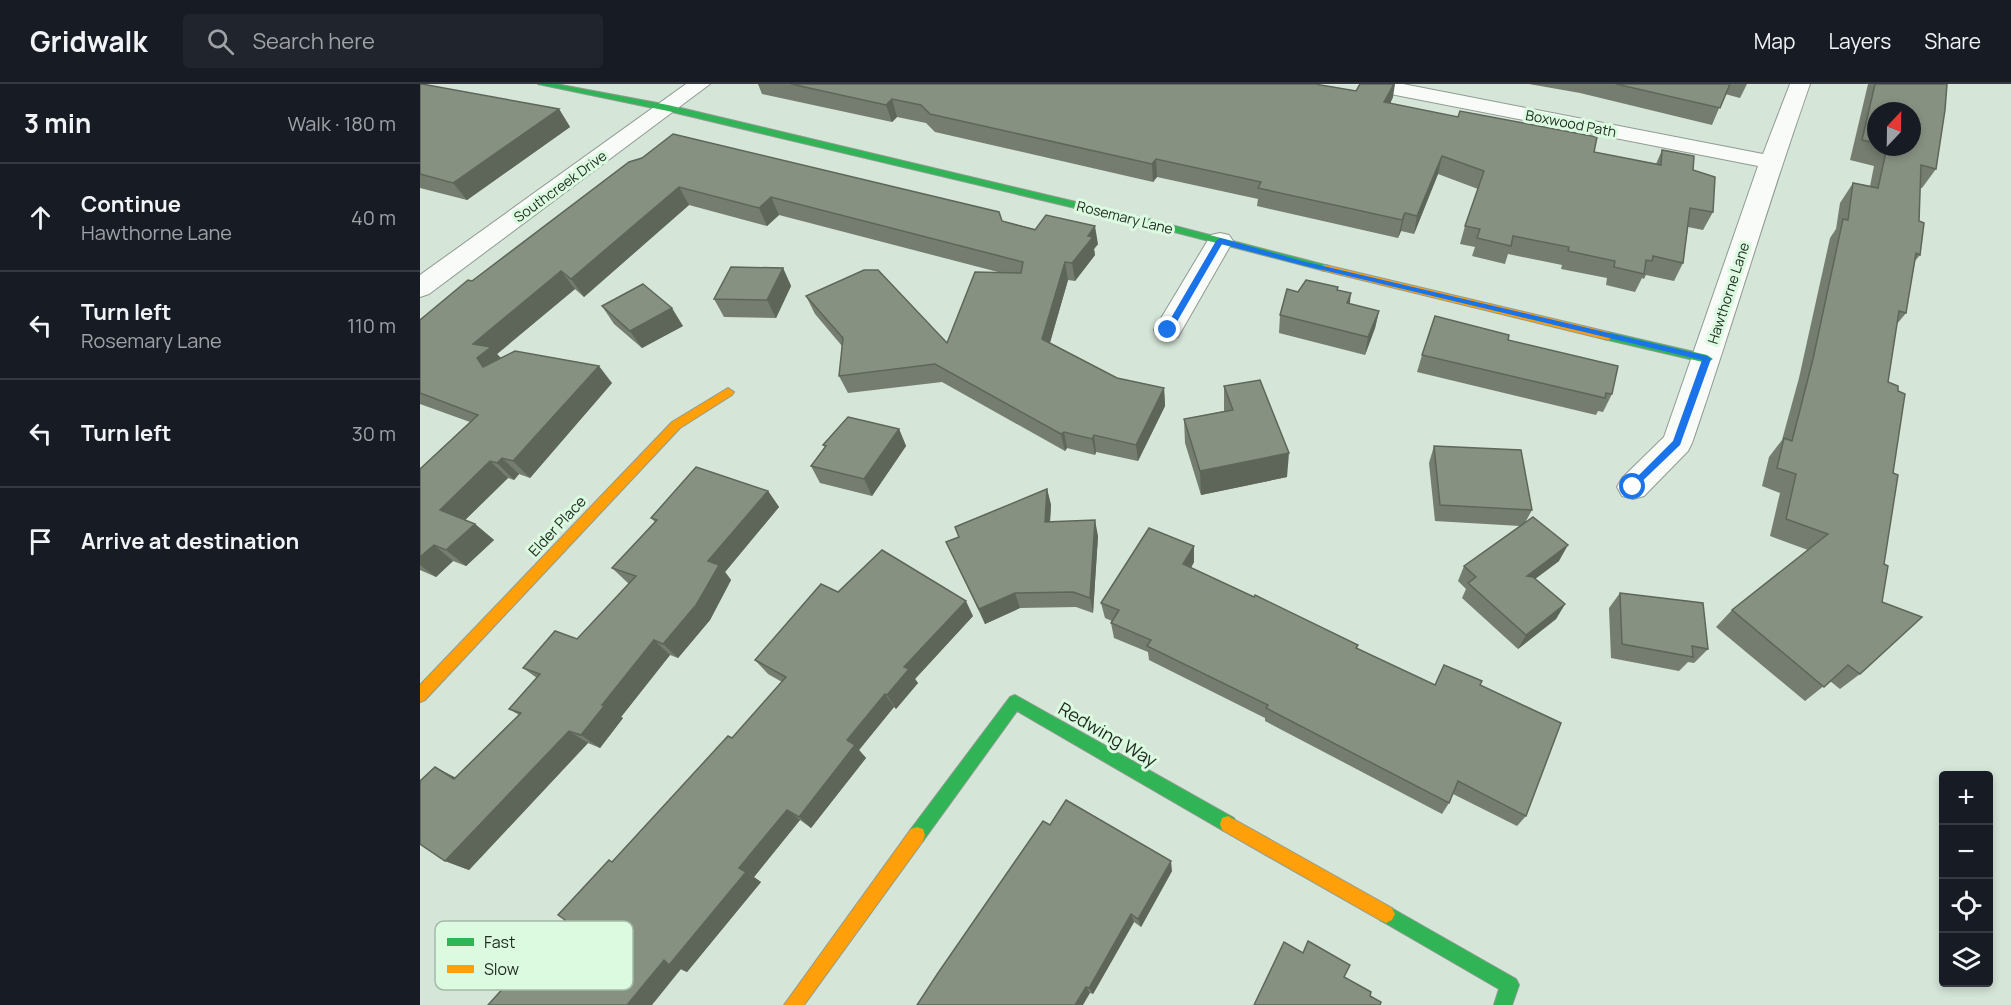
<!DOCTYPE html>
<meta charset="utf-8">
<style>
:root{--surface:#171b24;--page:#20242c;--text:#f1f3f6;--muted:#9ea1a6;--line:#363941}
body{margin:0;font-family:Manrope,sans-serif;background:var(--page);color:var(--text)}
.controls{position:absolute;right:18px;bottom:18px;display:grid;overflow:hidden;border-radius:6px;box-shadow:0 3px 9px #0003}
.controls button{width:54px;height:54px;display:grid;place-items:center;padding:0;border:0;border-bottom:2px solid var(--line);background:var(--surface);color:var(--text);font:30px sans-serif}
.compass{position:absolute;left:1447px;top:18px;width:54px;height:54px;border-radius:50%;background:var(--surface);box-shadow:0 3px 9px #0003;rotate:22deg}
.stop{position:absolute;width:18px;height:18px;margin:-14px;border:4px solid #1a73e8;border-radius:50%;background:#fff}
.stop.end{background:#1a73e8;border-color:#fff;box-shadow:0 2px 6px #0008}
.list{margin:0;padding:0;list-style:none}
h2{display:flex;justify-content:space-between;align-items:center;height:78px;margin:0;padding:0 24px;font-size:26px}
h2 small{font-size:20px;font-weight:400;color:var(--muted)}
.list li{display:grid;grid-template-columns:39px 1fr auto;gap:18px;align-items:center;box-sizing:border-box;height:108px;padding:0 24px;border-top:2px solid var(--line)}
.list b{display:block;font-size:22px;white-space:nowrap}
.list p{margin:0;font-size:20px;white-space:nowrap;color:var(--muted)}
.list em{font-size:20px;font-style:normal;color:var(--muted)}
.icon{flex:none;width:33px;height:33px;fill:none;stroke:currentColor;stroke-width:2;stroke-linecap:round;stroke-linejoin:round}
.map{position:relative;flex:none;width:1591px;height:921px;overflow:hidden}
header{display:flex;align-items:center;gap:36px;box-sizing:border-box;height:84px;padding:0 30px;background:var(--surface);border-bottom:2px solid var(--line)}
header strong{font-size:28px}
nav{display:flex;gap:33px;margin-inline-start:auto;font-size:21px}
.search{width:420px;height:54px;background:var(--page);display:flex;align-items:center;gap:15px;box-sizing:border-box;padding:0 21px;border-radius:6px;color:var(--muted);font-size:22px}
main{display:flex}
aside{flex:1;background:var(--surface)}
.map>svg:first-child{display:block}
</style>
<header>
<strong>Gridwalk</strong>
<div class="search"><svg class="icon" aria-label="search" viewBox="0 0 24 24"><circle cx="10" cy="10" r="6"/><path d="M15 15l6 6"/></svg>Search here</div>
<nav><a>Map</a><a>Layers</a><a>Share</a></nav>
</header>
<main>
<aside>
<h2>3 min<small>Walk · 180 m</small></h2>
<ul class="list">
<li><svg class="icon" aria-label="ahead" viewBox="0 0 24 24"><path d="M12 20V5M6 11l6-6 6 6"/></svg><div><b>Continue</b><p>Hawthorne Lane</p></div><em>40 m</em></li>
<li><svg class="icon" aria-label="left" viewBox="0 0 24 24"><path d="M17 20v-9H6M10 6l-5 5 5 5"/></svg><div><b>Turn left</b><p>Rosemary Lane</p></div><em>110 m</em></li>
<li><svg class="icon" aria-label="left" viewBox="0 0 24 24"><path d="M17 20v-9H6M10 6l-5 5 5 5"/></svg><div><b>Turn left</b></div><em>30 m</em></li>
<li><svg class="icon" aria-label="arrive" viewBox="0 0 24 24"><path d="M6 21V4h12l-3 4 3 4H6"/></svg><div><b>Arrive at destination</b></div></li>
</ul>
</aside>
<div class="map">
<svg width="1591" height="921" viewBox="0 0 1591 921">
<rect width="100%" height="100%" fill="#d5e5d8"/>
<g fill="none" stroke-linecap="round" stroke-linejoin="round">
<defs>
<g id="street">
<path d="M266,0H290L9,210L0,213V191Z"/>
<path d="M940,0H983L1343,70L1370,0H1390C1348,119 1313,240 1272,359L1268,367L1224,412L1213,415L1202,412L1197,403L1202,394L1244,353L1338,82L950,6L943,4Z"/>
<path d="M800,149L809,151L813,157L762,246L758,253L748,255L738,253L734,246L791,151Z"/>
</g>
<g id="fast">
<path d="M118,0H136L248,21L732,136L909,182L910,184L905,187L731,142L248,27Z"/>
<path d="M1188,248L1287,271L1293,275L1287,279L1184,255V249Z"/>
<path d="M595,611L814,734L816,740L814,746L808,748L802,746L597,627L503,757L497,759L491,757L489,751L491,745L590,613Z"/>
<path d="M966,821L1096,895L1099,901L1092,921H1074L1079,905L960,836L957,830L960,824Z"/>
</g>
<g id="slow">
<path d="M905,181L1188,248L1194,252L1188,256L901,186V182Z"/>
<path d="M308,304L314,308L312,311L260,344L5,616L0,618V601L252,338Z"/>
<path d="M808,732L972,824L975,830L972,836L966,839L960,836L802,746L800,740L802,734Z"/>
<path d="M497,743L503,745L505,751L503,757L384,921H364L491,745Z"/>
</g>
</defs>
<!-- street casing -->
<use href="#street" stroke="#8f9b91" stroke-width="2"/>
<!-- fast casing -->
<use href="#fast" stroke="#8f9b91" stroke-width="2"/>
<!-- slow casing -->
<use href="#slow" stroke="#8f9b91" stroke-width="2"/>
<!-- street -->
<use href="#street" fill="#f9fbf9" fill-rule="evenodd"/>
<!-- fast -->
<use href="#fast" fill="#30b455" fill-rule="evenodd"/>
<!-- slow -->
<use href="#slow" fill="#ff9f0a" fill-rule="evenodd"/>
</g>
<!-- wall -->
<g fill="#747d6f" fill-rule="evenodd">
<path d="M0,0L139,25L150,43L47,116L0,104Z"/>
<path d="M338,0H895L973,13L970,20L1174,68L1236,80L1242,66L1273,86L1293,128L1283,146L1268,143L1263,179L1254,197L1226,191L1224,195L1222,194L1215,208L1186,201L1187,194L1141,185L1142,181L1088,170L1085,180L1052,172L1055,163L1040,160L1045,142L1058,105L1018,90L994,150L981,147L978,154L837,122L838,115L737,93L733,98L515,48L506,39L477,33L472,38L342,10Z"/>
<path d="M1109,0H1327L1320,14L1305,10L1292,41L1160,9Z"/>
<path d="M1448,0H1527L1516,85L1502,104H1500L1499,137L1500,171L1495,177L1486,229L1477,240L1468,298L1440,590L1420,605L1410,597L1385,617L1296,543L1312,526L1388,466L1350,452L1360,409L1342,402L1349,373L1362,356L1379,294L1410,154L1416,145L1420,119L1433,99L1450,102L1454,82L1430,76ZM1456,27L1492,63H1456Z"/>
<path d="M209,78L582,137L678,160L674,165L675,171L655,197L648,196L630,259L697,294L744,304L745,322L718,377L676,368L675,371L647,364L645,367L522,298L428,309L419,292L422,262L395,230L386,212L527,259L578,188L359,131L347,142L269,121L164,213L155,205L77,270L81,274L192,299L110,394L99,390L94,396L88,394L45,436L55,440L74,456L46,482L33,477L16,493L0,486V385L50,338L0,320V236Z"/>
<path d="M363,184L371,202L356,234L304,233L294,215Z"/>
<path d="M917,206L930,220L959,227L955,244L945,271L859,249L860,231L878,208Z"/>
<path d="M182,222L263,242L222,264L194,240Z"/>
<path d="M1088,256L1192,310L1183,328L1178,327L1176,331L997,288L1002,271Z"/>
<path d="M804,302L867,393L781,411L765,359L764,335L804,327Z"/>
<path d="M479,345L486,362L452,412L400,399L391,382L405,363L403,361Z"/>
<path d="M1014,362L1112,426L1106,437L1139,477L1115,495L1145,520L1136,535L1098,565L1042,514L1046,505L1038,497L1044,482L1100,442L1015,437L1009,379Z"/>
<path d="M627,405L631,421L630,438L678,452L673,529L656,523L600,524L565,540L526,458L539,453L535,443Z"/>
<path d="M348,407L359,423L305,488L311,496L290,536L258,574L250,571L201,633L203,634L180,664L168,659L49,786L25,777L15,683L36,694L99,631L89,625L117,594L103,584L157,555L209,500L192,484L235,438L231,434Z"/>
<path d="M774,478L771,484L938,561L937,564L1015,601H1060L1106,732L1097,742L1033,710L1029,719L1022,730L845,637V634L729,576L728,568L694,554L691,539L692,537L685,534L681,519Z"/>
<path d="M418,508L553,532L495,595L498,599L476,625L474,623L439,666L446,674L391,744L380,736L334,793L341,798L267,888L145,836L193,778L312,654L362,598L348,590L335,576Z"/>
<path d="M1200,509L1288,565L1274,579L1268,578L1259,587L1191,574L1189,524Z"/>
<path d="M630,741L752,787L721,843L714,838L673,910L670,909L518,889Z"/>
</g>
<!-- shaded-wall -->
<g fill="#5e665a">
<path d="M974,0H975L973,13L962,36L964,18Z"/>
<path d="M472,15L477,33L472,38L466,21Z"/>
<path d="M139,25L150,43L47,116L33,99Z"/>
<path d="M1022,72L1018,90L994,150L997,132Z"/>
<path d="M736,75L737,93L733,98L732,80Z"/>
<path d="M259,103L269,121L164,213L151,195Z"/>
<path d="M351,113L359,131L347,142L339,124Z"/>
<path d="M985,129L981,147L978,154L982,136Z"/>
<path d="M675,142L678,160L674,165L675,171L655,197L652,179L668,152Z"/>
<path d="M645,178L648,196L626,272L622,255Z"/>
<path d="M363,184L371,202L356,234L347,216Z"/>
<path d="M141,187L155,205L77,270L86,280L63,283L57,274L53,260Z"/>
<path d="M931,209L929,227L927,219Z"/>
<path d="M252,224L263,242L222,264L210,247Z"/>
<path d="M959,227L955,244L945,271L948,253Z"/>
<path d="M179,282L192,299L110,394L93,377Z"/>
<path d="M744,304L745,322L718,377L716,361Z"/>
<path d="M479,345L486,362L452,412L444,395Z"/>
<path d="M644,348L647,364L645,367L641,350Z"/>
<path d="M674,351L676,368L675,371L672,355Z"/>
<path d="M869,369L867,393L781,411L780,387Z"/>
<path d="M82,374L99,390L94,396L77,379Z"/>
<path d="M70,377L88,394L39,442L20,426Z"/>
<path d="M627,405L631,421L629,454L625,438Z"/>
<path d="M348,407L359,423L305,488L311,496L290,536L258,574L243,560L288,477Z"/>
<path d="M675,436L678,452L673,529L670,514Z"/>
<path d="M55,440L74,456L46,482L26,466Z"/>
<path d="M14,461L33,477L16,493L0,481V473Z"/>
<path d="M1148,461L1139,477L1099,507L1107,492Z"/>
<path d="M774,462V478L764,496L763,480Z"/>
<path d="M595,509L600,524L565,540L559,525Z"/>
<path d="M546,517L553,532L495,595L498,599L476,625L467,611L484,583Z"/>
<path d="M1145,520L1136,535L1098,565L1106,551Z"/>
<path d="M234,556L250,571L201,633L203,634L180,664L161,651L182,621Z"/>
<path d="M465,610L474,623L439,666L446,674L391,744L379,733L427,656Z"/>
<path d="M149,647L168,659L49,786L25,777Z"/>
<path d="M15,683L38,695H34Z"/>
<path d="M367,726L380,736L334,793L319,784Z"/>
<path d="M751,777L752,787L721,843L718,835Z"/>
<path d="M326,788L341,798L267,888L261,885L232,921H207L244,876Z"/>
<path d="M711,830L714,838L673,910L669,904Z"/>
<path d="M666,903L670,909L663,921H655Z"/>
</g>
<!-- building -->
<g fill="#879181" stroke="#5e665a" stroke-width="1.5">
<path d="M0,0H2L139,25L33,99L0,90Z"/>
<path d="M371,0H895L936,7L940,0H974L964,18L1038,33L1040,27L1177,53L1174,68L1241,81L1242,66L1274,72L1273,86L1295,93L1293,128L1270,124L1263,179L1233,172L1232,177L1226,176L1224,190L1194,183L1195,177L1148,167L1149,163L1093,152L1091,162L1057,154L1060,145L1045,142L1064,87L1022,72L997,132L985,129L982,136L838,104L841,98L736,75L732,80L510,30L501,21L472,15L466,21Z"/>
<path d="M1196,0H1310L1300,24Z"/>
<path d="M1455,0H1527L1525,26L1516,85L1501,81L1499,137L1504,139L1500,171L1496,169L1486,229L1479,227L1468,298L1478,302V307L1485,310L1473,389L1478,391L1464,480L1468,482L1462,518L1502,533L1440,590L1428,581L1404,603L1312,526L1408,450L1366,435L1376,390L1357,384L1364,354L1372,357L1393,275L1423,135L1428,136L1433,99L1458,104L1467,63H1492V27H1456V59L1442,56Z"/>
<path d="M253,50L579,128L582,137L615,146L626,131L675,142L668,152L673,153L652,179L645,178L622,255L697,294L744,304L716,361L674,351L672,355L644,348L641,350L515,280L419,292L423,254L386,212L444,186H458L527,259L555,188L601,189L603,178L351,113L339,124L259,103L151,195L141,187L53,260L71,263L57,274L63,283L95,267L179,282L93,377L82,374L77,379L70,377L20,426L55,440L26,466L14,461L0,473V385L58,331L0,309V236L48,196L52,197L209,78L222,74Z"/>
<path d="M311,183L363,184L347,216L294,215Z"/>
<path d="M886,196L918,203L917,206L931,209L927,219L959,227L948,253L860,231L867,205L878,208Z"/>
<path d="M223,200L252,224L210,247L182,222Z"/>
<path d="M1015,232L1089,251L1088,256L1198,282L1192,310L1186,309L1185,314L1002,271Z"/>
<path d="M840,296L869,369L780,387L764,335L813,326L804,302Z"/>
<path d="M428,333L479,345L444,395L391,382L406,362L403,361Z"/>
<path d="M1014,362L1101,366L1112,426L1020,421Z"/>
<path d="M276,383L348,407L288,477L299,481L276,521L243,560L234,556L182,621H185L161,651L149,647L25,777L0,760V697L15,683L34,695L101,629L89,625L120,590L103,584L135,547L157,555L216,492L192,484L237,436L231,434Z"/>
<path d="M627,405L625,438L675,436L670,514L653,508L595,509L559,525L526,458L539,453L535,443Z"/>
<path d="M1113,433L1148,461L1107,492L1113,493L1145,520L1106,551L1048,499L1056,493L1044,482Z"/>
<path d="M729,444L774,462L763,480L834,513L835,511L938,561L936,564L1015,601L1024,581L1062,597L1060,601L1141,639L1106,732L1038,697L1029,719L846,624L848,621L727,562L731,556L691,539L699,526L681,519Z"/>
<path d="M462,466L546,517L484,583L489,585L467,611L465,610L427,656L435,661L379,733L367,726L319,784L326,788L249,881L244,876L207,921H68L145,836L138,831L189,776L192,778L308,652L312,654L366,593L335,576L401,500L418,508Z"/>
<path d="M1200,509L1283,519L1288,565L1272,562L1273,573L1202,560Z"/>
<path d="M646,716L751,777L718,835L711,830L669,904L666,903L655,921H497L518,889L623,737L630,741Z"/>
<path d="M888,857L930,881L924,893L951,908L950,912L961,918L960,921H834L864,858L883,869Z"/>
</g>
<!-- route -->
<path fill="#1a73e8" d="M800,154L882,177L1287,272L1291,275L1260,361L1213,406L1209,403L1210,400L1253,357L1282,276L882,181L802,160L751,248H745L744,246L796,157Z"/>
<g text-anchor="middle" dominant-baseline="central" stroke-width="6" stroke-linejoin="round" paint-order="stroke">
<!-- far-street labels -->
<g font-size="14" fill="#1e2920" stroke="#dbfae0">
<text transform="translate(1151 39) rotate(11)">Boxwood Path</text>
<text transform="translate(140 102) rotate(-36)">Southcreek Drive</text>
<text transform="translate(705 133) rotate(14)">Rosemary Lane</text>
<text transform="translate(1308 209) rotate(-72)">Hawthorne Lane</text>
</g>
<!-- street labels -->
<g font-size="15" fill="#1e2920" stroke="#dbfae0">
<text transform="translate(137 442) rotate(-47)">Elder Place</text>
</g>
<!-- near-street labels -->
<g font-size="18" fill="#1e2920" stroke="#dbfae0">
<text transform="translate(688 650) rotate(30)">Redwing Way</text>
</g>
</g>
<!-- legend -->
<rect x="15" y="837" width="198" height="69" rx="9" fill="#dbfae0" stroke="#a2bba6" stroke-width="1.5"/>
<rect x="27" y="854" width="27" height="8" fill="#30b455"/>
<rect x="27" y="881" width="27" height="8" fill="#ff9f0a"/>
<g font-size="16" fill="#1e2920">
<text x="64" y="864">Fast</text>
<text x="64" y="891">Slow</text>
</g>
</svg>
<div class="controls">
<button>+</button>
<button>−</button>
<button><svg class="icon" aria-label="locate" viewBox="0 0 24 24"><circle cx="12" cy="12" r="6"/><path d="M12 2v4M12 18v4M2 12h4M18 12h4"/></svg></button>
<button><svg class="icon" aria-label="layers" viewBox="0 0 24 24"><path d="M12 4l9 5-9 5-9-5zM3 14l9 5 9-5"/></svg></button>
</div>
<svg class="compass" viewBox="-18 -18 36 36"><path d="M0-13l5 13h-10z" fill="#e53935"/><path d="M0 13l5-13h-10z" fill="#9ea1a6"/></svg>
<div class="stop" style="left:1213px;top:403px"></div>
<div class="stop end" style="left:748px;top:246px"></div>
</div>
</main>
